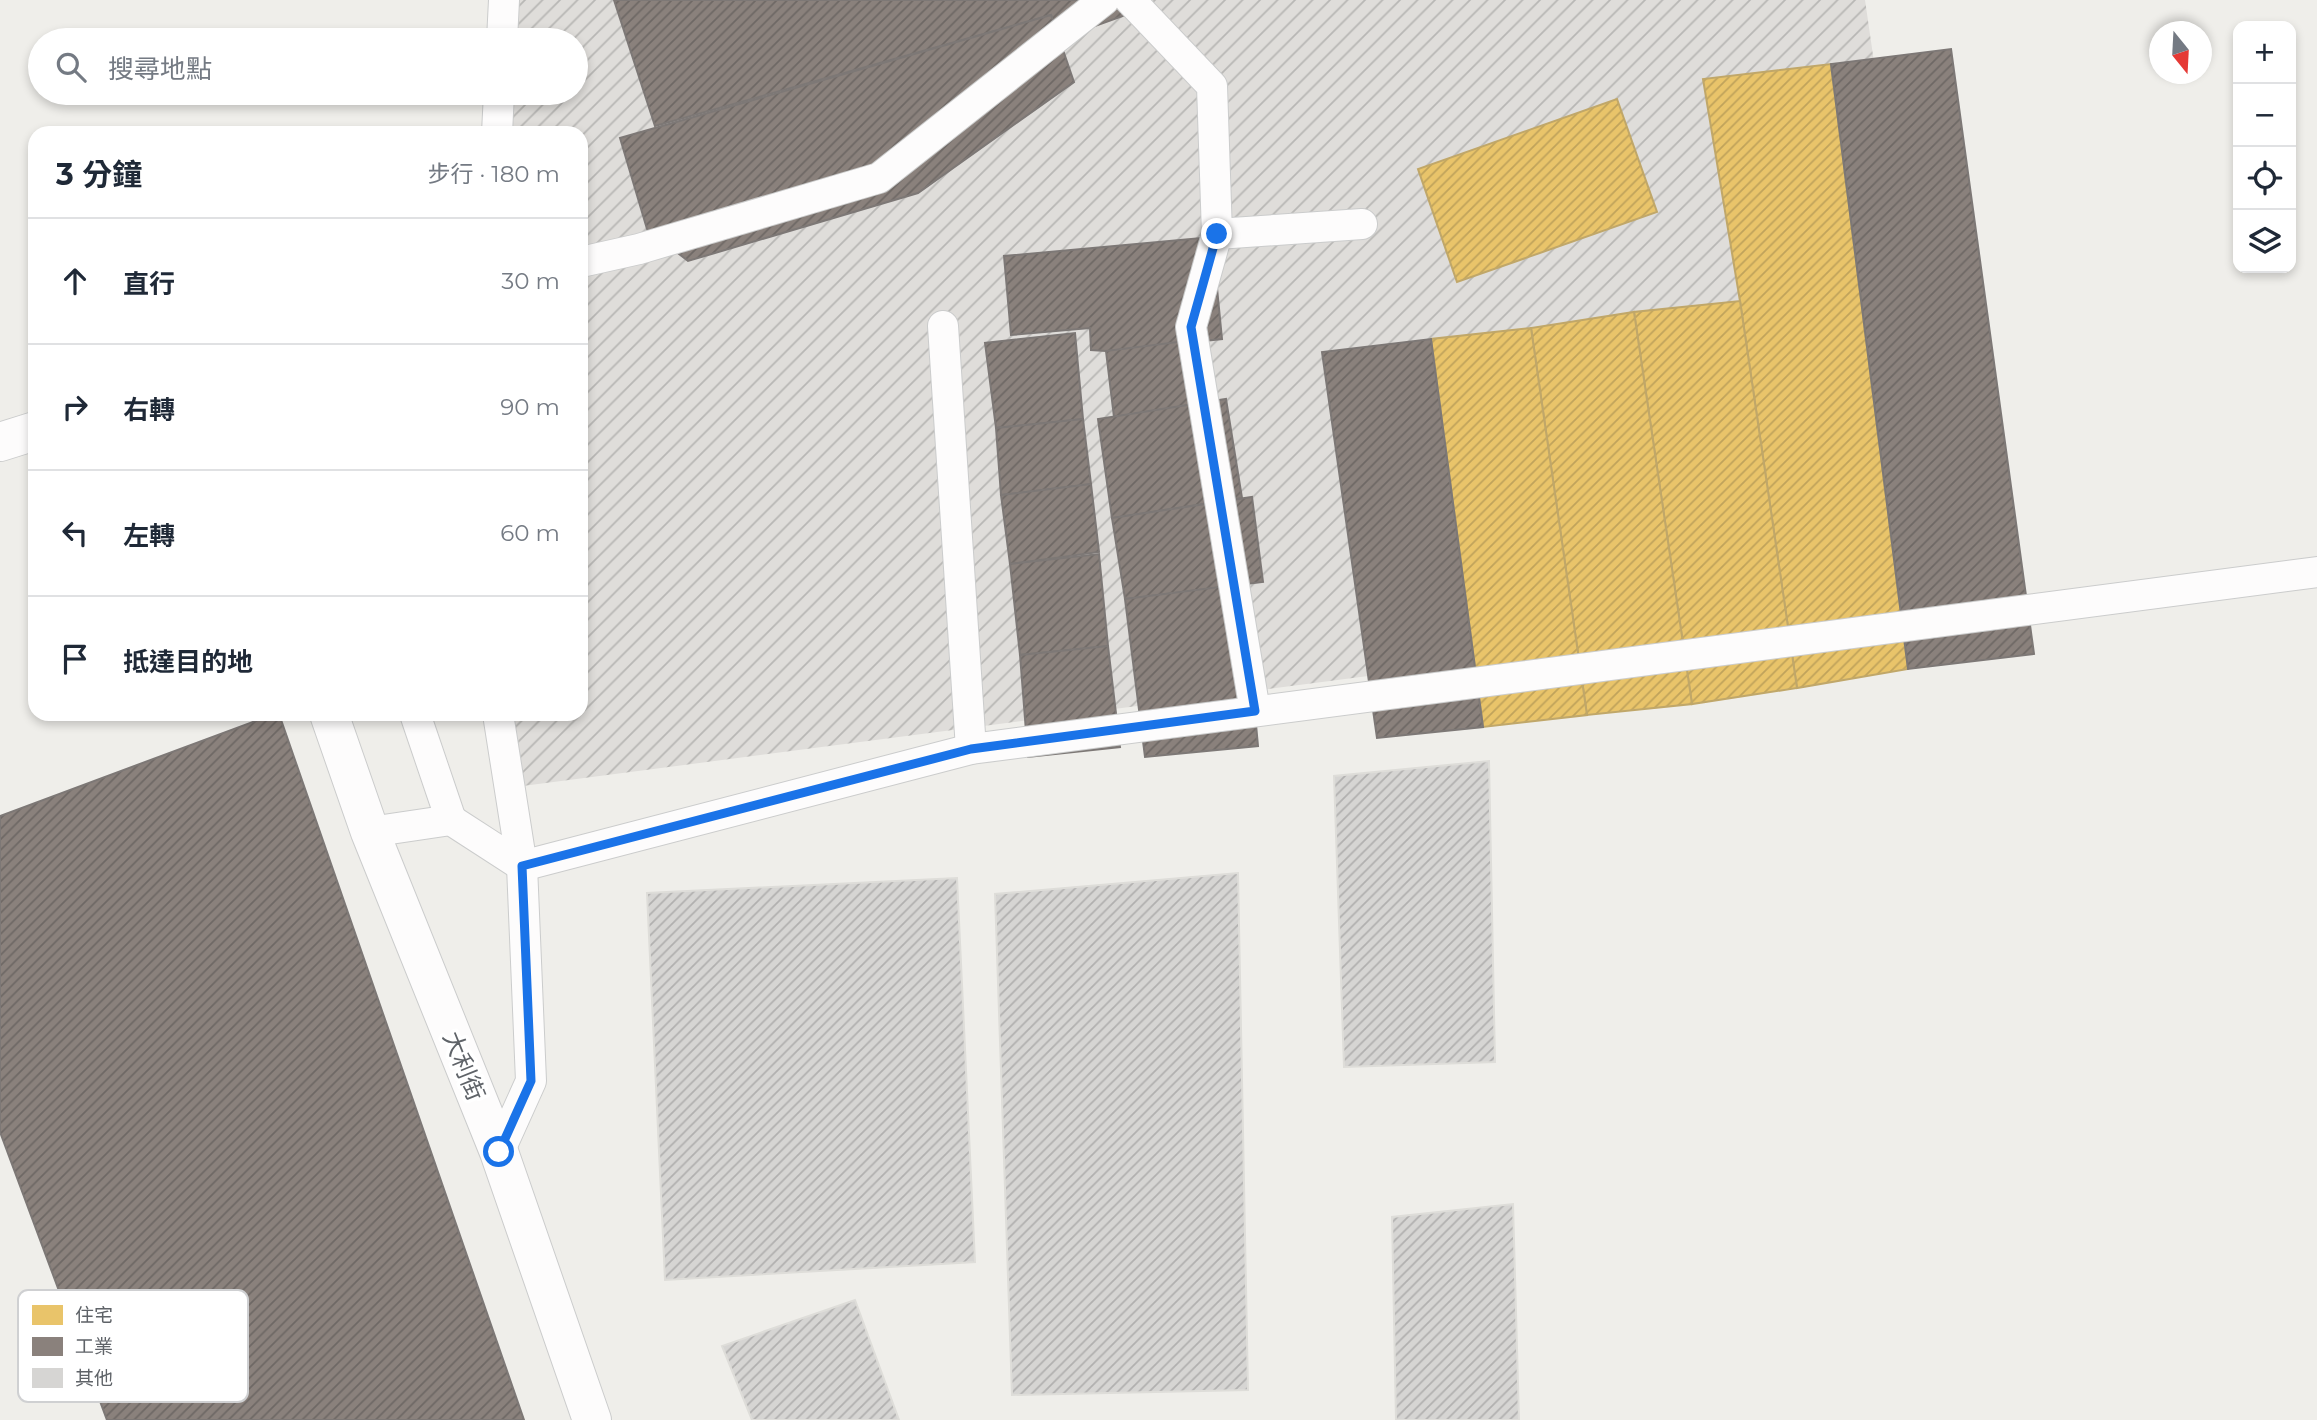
<!DOCTYPE html>
<html lang="zh-TW">
<meta charset="utf-8">
<style>
:root{--surface:#fff;--page:#f6f6f7;--text:#1f2937;--muted:#747a83;--line:#e0e1e3}
body{margin:0;font-family:Montserrat,"Noto Sans TC",sans-serif;background:var(--page);color:var(--text)}
.controls{position:absolute;right:21px;top:21px;display:grid;overflow:hidden;border-radius:14px;box-shadow:0 4px 10px #0003}
.controls button{width:63px;height:63px;display:grid;place-items:center;padding:0;border:0;border-bottom:2px solid var(--line);background:var(--surface);color:var(--text);font:35px sans-serif}
.compass{position:absolute;left:2149px;top:21px;width:63px;height:63px;border-radius:50%;background:var(--surface);box-shadow:0 4px 10px #0003;rotate:162deg}
.stop{position:absolute;width:21px;height:21px;margin:-16px;border:5px solid #1a73e8;border-radius:50%;background:#fff}
.stop.end{background:#1a73e8;border-color:#fff;box-shadow:0 2px 7px #0008}
.list{margin:0;padding:0;list-style:none}
h2{display:flex;justify-content:space-between;align-items:center;height:91px;margin:0;padding:0 28px;font-size:30px}
h2 small{font-size:23px;font-weight:400;color:var(--muted)}
.list li{display:grid;grid-template-columns:46px 1fr auto;gap:21px;align-items:center;box-sizing:border-box;height:126px;padding:0 28px;border-top:2px solid var(--line)}
.list b{display:block;font-size:26px;white-space:nowrap}
.list em{font-size:23px;font-style:normal;color:var(--muted)}
.icon{flex:none;width:38px;height:38px;fill:none;stroke:currentColor;stroke-width:2;stroke-linecap:round;stroke-linejoin:round}
.map{position:relative;flex:none;width:2317px;height:1420px;overflow:hidden}
.search{position:absolute;background:var(--surface);box-shadow:0 4px 10px #0003;left:28px;top:28px;width:560px;height:77px;display:flex;align-items:center;gap:18px;box-sizing:border-box;padding:0 24px;border-radius:38px;color:var(--muted);font-size:26px}
.panel{position:absolute;background:var(--surface);box-shadow:0 4px 10px #0003;left:28px;top:126px;width:560px;height:595px;border-radius:21px}
.map>svg:first-child{display:block}
</style>
<div class="map">
<svg width="2317" height="1420" viewBox="0 0 2317 1420">
<defs>
<pattern id="industrial-furrows" width="10" height="10" patternUnits="userSpaceOnUse" patternTransform="scale(1.75)"><rect width="10" height="10" fill="#dfddda"/><path d="M-1 1l2-2M0 10L10 0M9 11l2-2" fill="none" stroke="#b8b7b5"/></pattern>
<pattern id="homes-hatch" width="6" height="6" patternUnits="userSpaceOnUse" patternTransform="scale(1.75)"><rect width="6" height="6" fill="#e9c46a"/><path d="M-1 1l2-2M0 6l6-6M5 7l2-2" fill="none" stroke="#c0a35b"/></pattern>
<pattern id="industry-hatch" width="6" height="6" patternUnits="userSpaceOnUse" patternTransform="scale(1.75)"><rect width="6" height="6" fill="#8a817c"/><path d="M-1 1l2-2M0 6l6-6M5 7l2-2" fill="none" stroke="#6e6865"/></pattern>
<pattern id="building-hatch" width="6" height="6" patternUnits="userSpaceOnUse" patternTransform="scale(1.75)"><rect width="6" height="6" fill="#d6d5d3"/><path d="M-1 1l2-2M0 6l6-6M5 7l2-2" fill="none" stroke="#b1b0af"/></pattern>
</defs>
<rect width="100%" height="100%" fill="#efeeea"/>
<!-- industrial -->
<path fill="url(#industrial-furrows)" d="M513,0H1865L1952,600L515,787L504,714H581V133H504L507,93H576V40H510Z"/>
<!-- homes -->
<g fill="url(#homes-hatch)" stroke="#c0a769" stroke-width="2">
<path d="M1831,64L1908,669L1797,688L1740,301L1703,79Z"/>
<path d="M1617,99L1657,212L1457,282L1418,169Z"/>
<path d="M1740,301L1797,688L1692,704L1634,312Z"/>
<path d="M1634,312L1692,704L1587,715L1531,328Z"/>
<path d="M1531,328L1587,715L1483,727L1431,339Z"/>
</g>
<!-- industry -->
<g fill="url(#industry-hatch)" stroke="#7d7876" stroke-width="2">
<path d="M614,0H1146L1148,7L1059,39L1051,15L655,126Z"/>
<path d="M1051,15L1074,82L918,193L688,261L647,229L620,138Z"/>
<path d="M1951,49L2034,654L1908,669L1831,64Z"/>
<path d="M1212,237L1222,339L1106,351L1091,350L1090,328L1011,335L1004,256Z"/>
<path d="M1075,333L1083,419L996,428L985,343Z"/>
<path d="M1201,339L1209,402L1114,417L1106,351Z"/>
<path d="M1431,339L1483,727L1377,738L1322,352Z"/>
<path d="M1226,399L1242,498L1112,518L1098,419Z"/>
<path d="M1083,419L1091,484L1001,495L996,428Z"/>
<path d="M1091,484L1099,552L1010,564L1001,495Z"/>
<path d="M1252,497L1263,582L1125,599L1112,518Z"/>
<path d="M1099,554L1108,646L1020,655L1010,564Z"/>
<path d="M1243,584L1258,746L1145,757L1125,599Z"/>
<path d="M1108,646L1120,747L1028,757L1020,655Z"/>
<path d="M274,714H279L524,1420H107L0,1132V816Z"/>
</g>
<!-- building -->
<g fill="url(#building-hatch)" stroke="#deddd9" stroke-width="2">
<path d="M1489,761L1495,1062L1344,1067L1334,776Z"/>
<path d="M1238,873L1248,1390L1012,1395L995,894Z"/>
<path d="M957,878L975,1262L665,1280L647,893Z"/>
<path d="M1513,1204L1519,1420H1396L1392,1217Z"/>
<path d="M855,1300L899,1420H752L722,1346Z"/>
</g>
<g fill="none" stroke-linecap="round" stroke-linejoin="round">
<defs>
<g id="service">
<path d="M1130,0L1212,86L1217,234L1362,224"/>
<path d="M502,40L504,0"/>
<path d="M497,133L499,93"/>
<path d="M1217,234L1191,327L1255,711"/>
<path d="M581,262L639,249L879,178L1104,0"/>
<path d="M943,326L971,749"/>
<path d="M415,714L451,820"/>
<path d="M498,714L522,866L531,1081L499,1152"/>
<path d="M370,832L451,820L522,866L971,749L2317,572"/>
</g>
<g id="minor">
<path d="M0,442L35,431"/>
<path d="M329,714L370,832L499,1152L592,1420"/>
</g>
</defs>
<!-- service casing -->
<use href="#service" stroke="#cbcccc" stroke-width="32"/>
<!-- minor casing -->
<use href="#minor" stroke="#cbcccc" stroke-width="40"/>
<!-- service -->
<use href="#service" stroke="#fdfcfc" stroke-width="30"/>
<!-- minor -->
<use href="#minor" stroke="#fdfcfc" stroke-width="38"/>
</g>
<g fill="none" stroke-linecap="round" stroke-linejoin="round">
<!-- route -->
<path stroke="#1a73e8" stroke-width="9" d="M499,1152L531,1081L522,866L971,749L1255,711L1191,327L1217,234"/>
</g>
<g text-anchor="middle" dominant-baseline="central" stroke-width="7" stroke-linejoin="round" paint-order="stroke">
<!-- street labels -->
<g font-size="24" fill="#5f6368" stroke="#fff">
<text transform="translate(464 1066) rotate(68)">大利街</text>
</g>
</g>
<!-- legend -->
<rect x="18" y="1290" width="230" height="112" rx="10" fill="#fff" stroke="#cfd0d2" stroke-width="2"/>
<rect x="32" y="1305" width="31" height="20" fill="#e9c46a"/>
<rect x="32" y="1337" width="31" height="19" fill="#8a817c"/>
<rect x="32" y="1368" width="31" height="20" fill="#d6d5d3"/>
<g font-size="19" fill="#5f6368">
<text x="75" y="1322">住宅</text>
<text x="75" y="1353">工業</text>
<text x="75" y="1385">其他</text>
</g>
</svg>
<div class="controls">
<button>+</button>
<button>−</button>
<button><svg class="icon" aria-label="locate" viewBox="0 0 24 24"><circle cx="12" cy="12" r="6"/><path d="M12 2v4M12 18v4M2 12h4M18 12h4"/></svg></button>
<button><svg class="icon" aria-label="layers" viewBox="0 0 24 24"><path d="M12 4l9 5-9 5-9-5zM3 14l9 5 9-5"/></svg></button>
</div>
<svg class="compass" viewBox="-18 -18 36 36"><path d="M0-13l5 13h-10z" fill="#e53935"/><path d="M0 13l5-13h-10z" fill="#747a83"/></svg>
<div class="stop" style="left:499px;top:1152px"></div>
<div class="stop end" style="left:1217px;top:234px"></div>
<div class="search"><svg class="icon" aria-label="search" viewBox="0 0 24 24"><circle cx="10" cy="10" r="6"/><path d="M15 15l6 6"/></svg>搜尋地點</div>
<section class="panel">
<h2>3 分鐘<small>步行 · 180 m</small></h2>
<ul class="list">
<li><svg class="icon" aria-label="ahead" viewBox="0 0 24 24"><path d="M12 20V5M6 11l6-6 6 6"/></svg><div><b>直行</b></div><em>30 m</em></li>
<li><svg class="icon" aria-label="right" viewBox="0 0 24 24"><path d="M7 20v-9h11M14 6l5 5-5 5"/></svg><div><b>右轉</b></div><em>90 m</em></li>
<li><svg class="icon" aria-label="left" viewBox="0 0 24 24"><path d="M17 20v-9H6M10 6l-5 5 5 5"/></svg><div><b>左轉</b></div><em>60 m</em></li>
<li><svg class="icon" aria-label="arrive" viewBox="0 0 24 24"><path d="M6 21V4h12l-3 4 3 4H6"/></svg><div><b>抵達目的地</b></div></li>
</ul>
</section>
</div>
